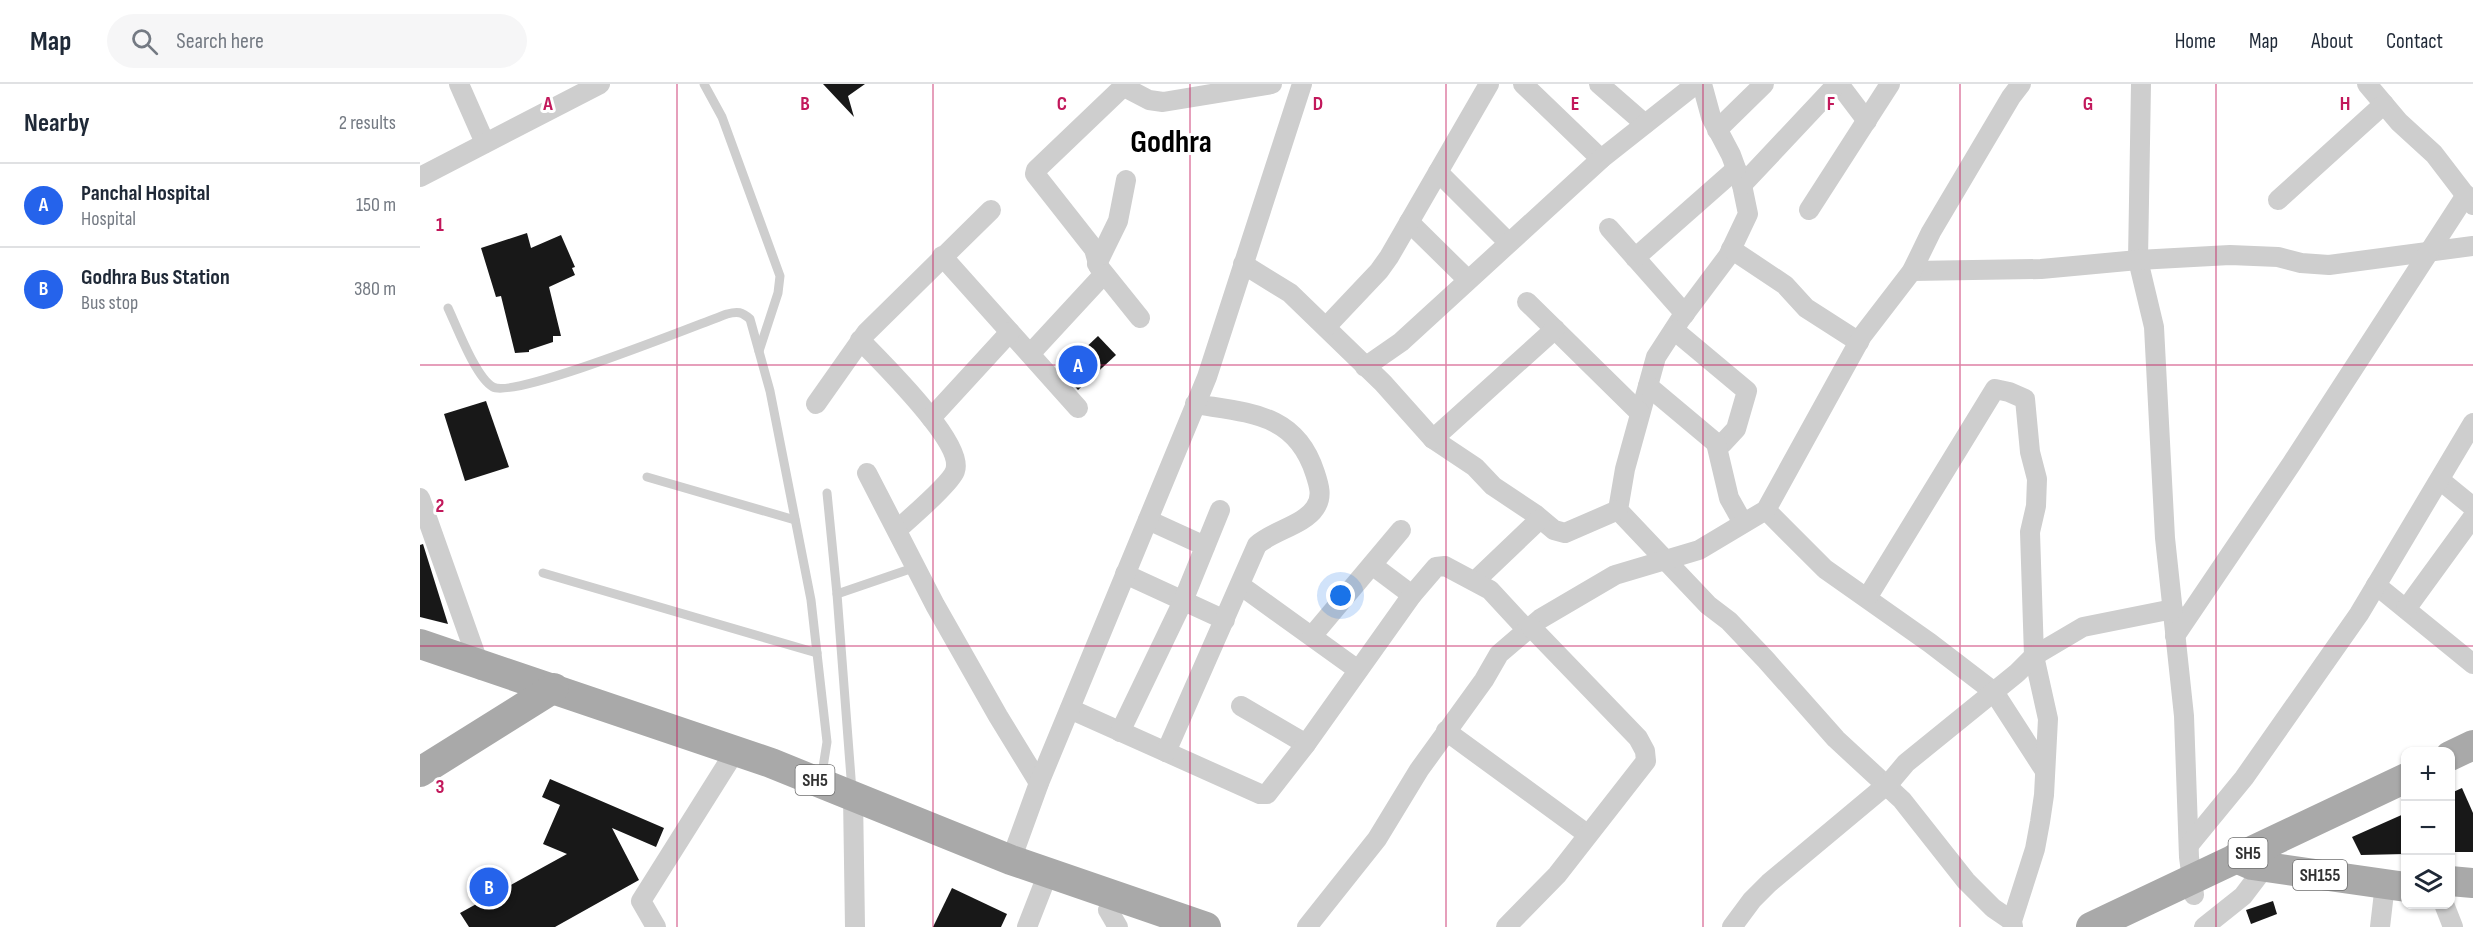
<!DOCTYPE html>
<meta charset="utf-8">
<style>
:root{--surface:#fff;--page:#f6f6f7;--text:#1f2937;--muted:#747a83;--line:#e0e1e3;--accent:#2563eb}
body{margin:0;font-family:"Sofia Sans Condensed",sans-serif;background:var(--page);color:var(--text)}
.controls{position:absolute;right:18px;bottom:18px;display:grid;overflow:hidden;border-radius:12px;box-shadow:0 2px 4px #0004}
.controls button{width:54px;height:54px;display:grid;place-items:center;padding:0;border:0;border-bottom:2px solid var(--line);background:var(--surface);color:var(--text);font:30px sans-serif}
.you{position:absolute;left:921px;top:512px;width:21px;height:21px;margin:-15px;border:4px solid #fff;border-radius:50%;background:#1a73e8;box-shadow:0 0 0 9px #1a73e833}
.badge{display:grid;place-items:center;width:39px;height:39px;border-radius:50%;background:var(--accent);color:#fff;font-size:20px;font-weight:700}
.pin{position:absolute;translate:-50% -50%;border:3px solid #fff;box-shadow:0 2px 6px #0006}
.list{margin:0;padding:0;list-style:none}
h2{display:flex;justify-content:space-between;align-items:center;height:78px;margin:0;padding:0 24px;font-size:26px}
h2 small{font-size:20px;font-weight:400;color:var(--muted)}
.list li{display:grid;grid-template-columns:39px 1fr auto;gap:18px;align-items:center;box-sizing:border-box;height:84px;padding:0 24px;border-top:2px solid var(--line)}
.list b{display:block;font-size:22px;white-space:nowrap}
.list p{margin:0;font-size:20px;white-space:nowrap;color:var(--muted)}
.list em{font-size:20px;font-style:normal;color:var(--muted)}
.icon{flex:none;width:33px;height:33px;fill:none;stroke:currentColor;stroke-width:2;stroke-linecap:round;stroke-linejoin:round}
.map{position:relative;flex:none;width:2053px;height:843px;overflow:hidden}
header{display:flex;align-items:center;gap:36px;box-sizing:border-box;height:84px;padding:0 30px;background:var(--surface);border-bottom:2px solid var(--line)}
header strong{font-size:28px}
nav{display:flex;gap:33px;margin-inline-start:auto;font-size:21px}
.search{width:420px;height:54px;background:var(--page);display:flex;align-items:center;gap:15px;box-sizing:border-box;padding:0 21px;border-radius:33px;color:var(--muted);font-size:22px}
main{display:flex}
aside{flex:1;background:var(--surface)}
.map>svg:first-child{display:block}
</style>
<header>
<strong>Map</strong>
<div class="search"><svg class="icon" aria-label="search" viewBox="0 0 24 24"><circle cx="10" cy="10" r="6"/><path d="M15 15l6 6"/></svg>Search here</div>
<nav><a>Home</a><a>Map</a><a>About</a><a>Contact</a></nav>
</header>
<main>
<aside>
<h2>Nearby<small>2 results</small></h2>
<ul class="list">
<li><span class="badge">A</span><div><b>Panchal Hospital</b><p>Hospital</p></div><em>150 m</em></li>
<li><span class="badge">B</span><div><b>Godhra Bus Station</b><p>Bus stop</p></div><em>380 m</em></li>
</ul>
</aside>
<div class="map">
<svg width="2053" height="843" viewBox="0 0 2053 843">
<rect width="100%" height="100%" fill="#fff"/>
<!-- building -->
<g fill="#181818">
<path d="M403,0H445L428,12L434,33Z"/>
<path d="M107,149L111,164L141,151L155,183L152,184L155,191L129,203L141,252H133V258L109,266V268L95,269L81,212L76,213L61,164Z"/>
<path d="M678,252L696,271L658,306L641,287Z"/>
<path d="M66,317L89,383L45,397L24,330Z"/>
<path d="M3,460L28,540L0,533V461Z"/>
<path d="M130,695L244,744L236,763L192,744L219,796L135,843H49L40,829L147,770L123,760L140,721L122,713Z"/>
<path d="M2042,704L2053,729V768H2031V709Z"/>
<path d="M1986,729V770L1941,771L1932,753Z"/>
<path d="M532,804L587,830L581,843H513Z"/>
<path d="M1853,817L1857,830L1831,840L1826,826Z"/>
</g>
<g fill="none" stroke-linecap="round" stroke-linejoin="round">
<!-- service -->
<g stroke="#cecece" stroke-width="9">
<path d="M284,0L302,33L360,192L358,209L339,267"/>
<path d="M28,224C37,243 56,294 73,303C95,315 274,242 307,230C318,227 322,228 330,235L350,307L391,516L407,658L401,696"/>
<path d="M227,393L375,436"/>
<path d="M407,409L417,510L432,707"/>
<path d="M123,489L397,569"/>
<path d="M417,510L496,483"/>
</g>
<!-- minor -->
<g stroke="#cecece" stroke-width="20">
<path d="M39,0L65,59"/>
<path d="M706,0L616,86L615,90L674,165L679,183L720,234"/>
<path d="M1103,0L1181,75"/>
<path d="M1179,0L1225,40"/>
<path d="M1282,0L1291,33L1311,71L1322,101L1328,130L1308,172L1260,236L1236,273L1205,385L1198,426L1288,521L1309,537L1346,576L1416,655L1482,716L1546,797L1573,824L1592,837"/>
<path d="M1419,0L1447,37"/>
<path d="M1721,0L1718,176L1734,243L1745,454L1764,632L1769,773L1774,811"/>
<path d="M1947,0L1979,38L2014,70L2053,121"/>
<path d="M704,3L729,16L743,18L852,0"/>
<path d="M1297,46L1344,0"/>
<path d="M1018,88L1088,158"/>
<path d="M0,93L180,0"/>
<path d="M1322,101L1417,0"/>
<path d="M1858,116L1964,20"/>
<path d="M1389,126L1470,0"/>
<path d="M989,138L1048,196"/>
<path d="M1189,144L1265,230"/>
<path d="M1311,165L1365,201L1386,224L1439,258"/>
<path d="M522,172L658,324"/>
<path d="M1215,174L1316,85"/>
<path d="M677,180L698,137L706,96"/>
<path d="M823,180L870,209L963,299L1013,355L1055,383L1073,402L1115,430L1134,446L1145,449L1198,426"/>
<path d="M1492,187L1621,185L1718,176L1810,171L1858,173L1881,179L1909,181L2053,162"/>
<path d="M1107,218L1220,329"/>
<path d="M906,243L959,187L969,173L1069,0"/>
<path d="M440,256C460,277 545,359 535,387C531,399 489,435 477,446"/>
<path d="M610,270L684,190"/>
<path d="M945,283L981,258L1181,75L1276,0"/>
<path d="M1228,302L1296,359H1303L1316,345L1327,307L1254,246"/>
<path d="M396,320L446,249L571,126"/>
<path d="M511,334L590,248"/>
<path d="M1013,355L1135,245"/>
<path d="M1296,359L1309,414L1323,439"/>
<path d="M447,389L515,521L578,632L619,699"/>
<path d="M2020,396L2053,423"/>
<path d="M0,414L61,586"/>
<path d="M1346,426L1405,485L1510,559L1574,608L1625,687"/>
<path d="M728,436L785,462"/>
<path d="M952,481L992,511"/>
<path d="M705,490L805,536"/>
<path d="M1055,497L1120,435"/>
<path d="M820,501L938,586"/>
<path d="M1956,501L2053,580"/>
<path d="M1447,514L1575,305L1589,308L1605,315L1610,368L1617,395L1616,422L1610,448L1614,572L1628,635L1624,711L1620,738L1615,765L1592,837L1593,843"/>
<path d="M1986,525L2053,433"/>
<path d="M892,552L981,446"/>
<path d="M1755,552L1872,379L2046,111"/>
<path d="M821,622L886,660"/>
<path d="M650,625L840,710H847L886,660L992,511L1016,483L1025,482L1070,506L1107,546"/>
<path d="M1026,647L1167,750"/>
<path d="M700,648L763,517L800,426"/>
<path d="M746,668L837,461C852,447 884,441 895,424C903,413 899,401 895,389C876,329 829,329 775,320"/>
<path d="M433,712L435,843"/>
<path d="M1769,761L1824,694L1939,530L2053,339"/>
<path d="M591,776L619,699L787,293L882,0"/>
<path d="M2024,820L2033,843"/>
<path d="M688,826L698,843"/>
<path d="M236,843L221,817L316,666"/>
<path d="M607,843L623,802"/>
<path d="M887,843L957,755L999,686L1064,596L1079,570L1120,535L1195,491L1279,466L1346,426L1442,252L1492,187L1511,148L1591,13L1601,0"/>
<path d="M1086,843L1137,791L1226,677L1225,667L1218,654L1111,543"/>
<path d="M1312,843L1332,816L1349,799L1470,698L1486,679L1597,589L1614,572L1663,543L1753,525"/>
<path d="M1784,843L1823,812L1845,783"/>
<path d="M1960,843L1965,800"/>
</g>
<!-- primary -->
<g stroke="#a9a9a9" stroke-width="30">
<path d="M0,560L351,679L591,776L786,843"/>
<path d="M2030,672L2053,661"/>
<path d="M0,688L134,604"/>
<path d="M1816,774L1832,781L1986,803"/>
<path d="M2030,797L2053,799"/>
<path d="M1671,843L1986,694"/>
</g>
</g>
<!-- grid -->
<path fill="none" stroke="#c2185b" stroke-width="1.5" stroke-opacity="0.55" d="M257,0V843M513,0V843M770,0V843M1026,0V843M1283,0V843M1540,0V843M1796,0V843M0,281H2053M0,562H2053"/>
<g text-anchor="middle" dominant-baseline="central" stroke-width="6" stroke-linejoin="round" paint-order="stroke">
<!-- shield labels -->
<g fill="#fff" stroke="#6f6f6f" stroke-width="1.5">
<rect x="375.5" y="681" width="39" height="30" rx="4.5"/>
<rect x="1808.5" y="754" width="39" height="30" rx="4.5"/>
<rect x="1873" y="776" width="54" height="30" rx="4.5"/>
</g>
<g font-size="18" font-weight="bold" fill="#313131">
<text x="395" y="696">SH5</text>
<text x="1828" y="769">SH5</text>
<text x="1900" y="791">SH155</text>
</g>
<!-- town labels -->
<g font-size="32" font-weight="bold" fill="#000" stroke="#fff">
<text x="751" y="58">Godhra</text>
</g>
</g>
<g font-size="20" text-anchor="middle" font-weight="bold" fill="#c2185b" stroke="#fff" stroke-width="6" stroke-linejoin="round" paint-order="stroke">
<text x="128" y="26">A</text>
<text x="385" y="26">B</text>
<text x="642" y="26">C</text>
<text x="898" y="26">D</text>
<text x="1155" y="26">E</text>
<text x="1411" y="26">F</text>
<text x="1668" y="26">G</text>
<text x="1925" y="26">H</text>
<text x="20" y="147">1</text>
<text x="20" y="428">2</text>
<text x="20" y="709">3</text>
</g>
</svg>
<div class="controls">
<button>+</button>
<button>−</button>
<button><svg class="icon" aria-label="layers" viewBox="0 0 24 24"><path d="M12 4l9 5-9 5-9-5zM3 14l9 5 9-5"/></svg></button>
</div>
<div class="you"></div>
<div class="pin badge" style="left:658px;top:281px">A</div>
<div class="pin badge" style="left:69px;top:803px">B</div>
</div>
</main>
